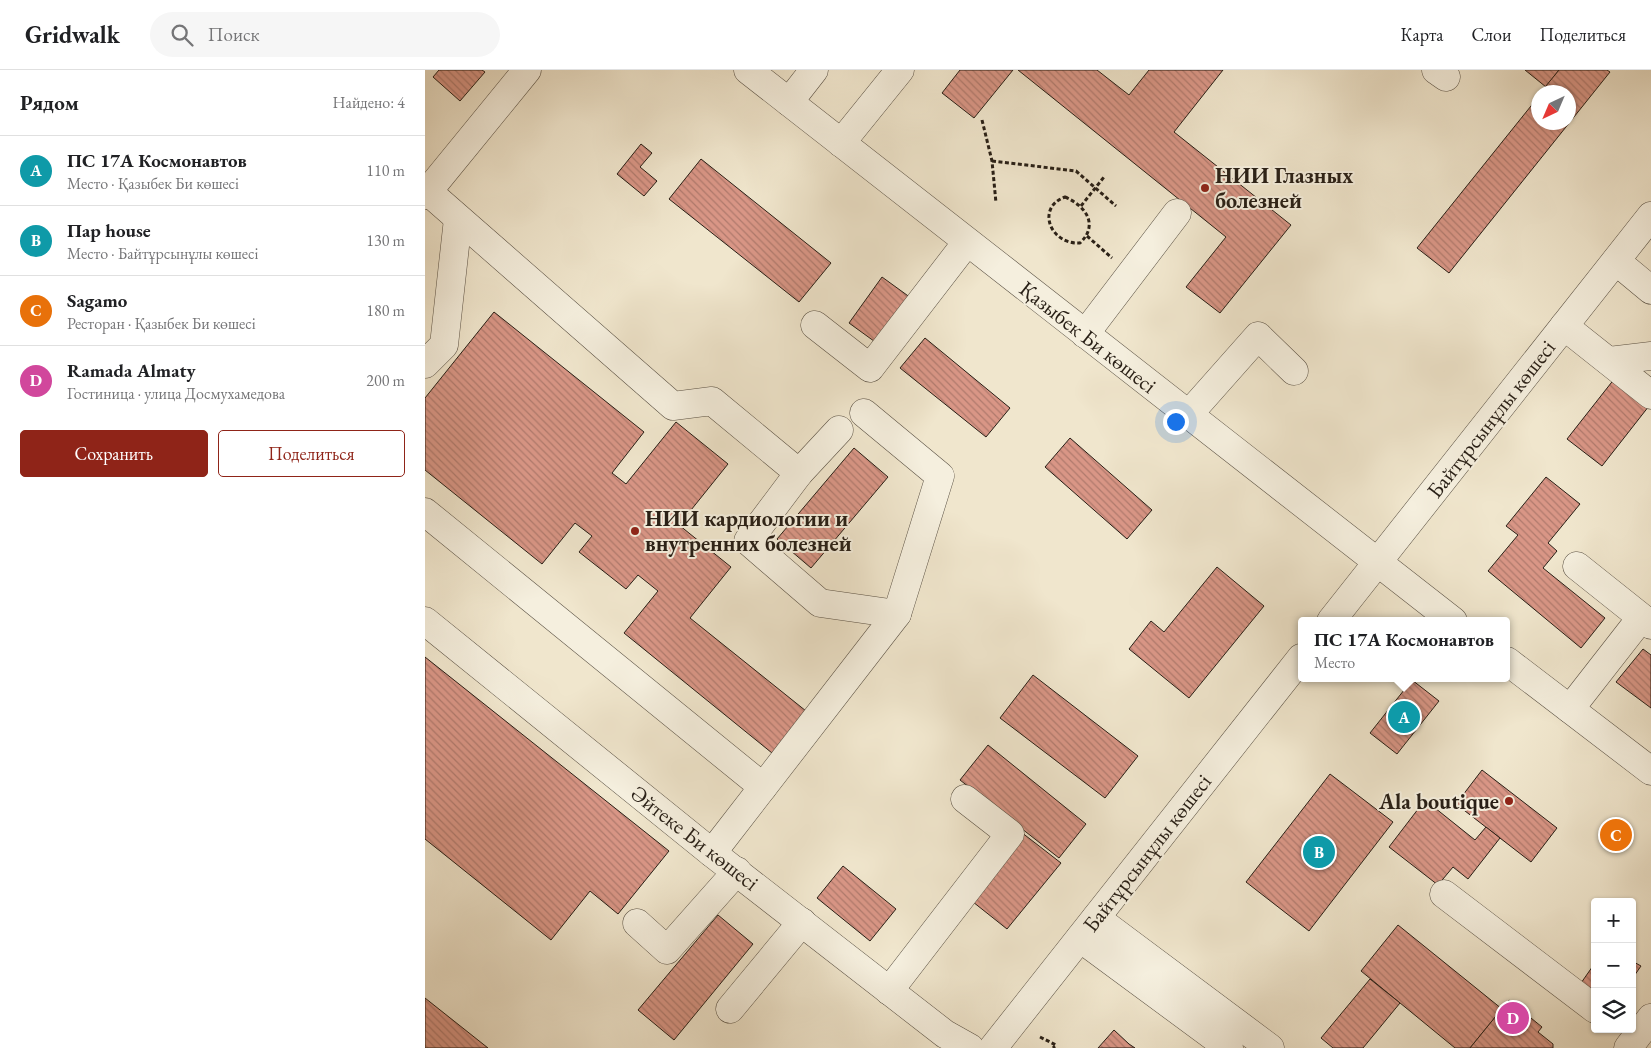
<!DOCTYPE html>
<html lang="ru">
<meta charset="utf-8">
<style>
:root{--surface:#fff;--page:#f6f6f6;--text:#202124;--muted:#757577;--line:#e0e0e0;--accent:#8f2418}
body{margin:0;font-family:"EB Garamond",serif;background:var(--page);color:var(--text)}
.controls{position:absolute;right:15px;bottom:15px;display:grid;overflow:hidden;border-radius:5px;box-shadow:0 1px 4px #0004}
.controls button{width:45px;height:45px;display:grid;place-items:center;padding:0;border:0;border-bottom:1px solid var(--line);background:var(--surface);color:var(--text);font:25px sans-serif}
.compass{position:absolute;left:1106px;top:15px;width:45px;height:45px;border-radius:50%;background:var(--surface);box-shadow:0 1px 4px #0004;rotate:224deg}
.you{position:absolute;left:750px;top:351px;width:18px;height:18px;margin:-12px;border:4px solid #fff;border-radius:50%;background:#1a73e8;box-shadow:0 0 0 8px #1a73e833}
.badge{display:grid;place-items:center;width:32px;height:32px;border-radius:50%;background:var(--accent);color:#fff;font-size:16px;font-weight:700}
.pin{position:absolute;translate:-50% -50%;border:2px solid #fff;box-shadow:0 1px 5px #0006}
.popup{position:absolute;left:873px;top:547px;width:212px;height:65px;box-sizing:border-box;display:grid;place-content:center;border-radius:5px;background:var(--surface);filter:drop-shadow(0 1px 4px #0005);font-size:16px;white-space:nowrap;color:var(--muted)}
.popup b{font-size:19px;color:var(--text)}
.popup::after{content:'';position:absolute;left:50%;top:100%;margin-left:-10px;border:10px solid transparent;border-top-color:var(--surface)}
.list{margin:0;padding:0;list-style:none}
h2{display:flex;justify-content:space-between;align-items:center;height:65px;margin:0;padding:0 20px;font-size:21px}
h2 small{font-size:16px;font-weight:400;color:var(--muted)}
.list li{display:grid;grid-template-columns:32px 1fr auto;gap:15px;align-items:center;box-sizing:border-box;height:70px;padding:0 20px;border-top:1px solid var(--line)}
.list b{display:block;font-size:19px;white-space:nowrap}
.list p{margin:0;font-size:16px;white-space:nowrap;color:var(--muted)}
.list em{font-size:16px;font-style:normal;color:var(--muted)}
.actions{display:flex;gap:10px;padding:15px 20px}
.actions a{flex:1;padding:11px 0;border:1px solid var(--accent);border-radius:5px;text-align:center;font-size:18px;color:var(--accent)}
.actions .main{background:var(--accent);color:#fff}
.icon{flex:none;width:28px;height:28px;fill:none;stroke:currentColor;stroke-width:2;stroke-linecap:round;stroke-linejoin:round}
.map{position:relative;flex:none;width:1226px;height:978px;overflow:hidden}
header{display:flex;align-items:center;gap:30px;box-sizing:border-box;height:70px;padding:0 25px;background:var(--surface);border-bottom:1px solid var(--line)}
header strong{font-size:24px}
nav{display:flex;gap:28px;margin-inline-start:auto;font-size:18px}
.search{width:350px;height:45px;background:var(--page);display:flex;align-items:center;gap:12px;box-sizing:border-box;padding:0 18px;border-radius:28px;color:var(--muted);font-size:19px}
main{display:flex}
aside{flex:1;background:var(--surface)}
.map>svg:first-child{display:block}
</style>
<header>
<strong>Gridwalk</strong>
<div class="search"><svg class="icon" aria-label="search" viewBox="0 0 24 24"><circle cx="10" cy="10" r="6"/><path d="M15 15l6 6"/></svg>Поиск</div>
<nav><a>Карта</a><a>Слои</a><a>Поделиться</a></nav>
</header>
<main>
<aside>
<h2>Рядом<small>Найдено: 4</small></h2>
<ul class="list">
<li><span class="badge" style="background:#0f9aa8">A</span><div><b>ПС 17А Космонавтов</b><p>Место · Қазыбек Би көшесі</p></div><em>110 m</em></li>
<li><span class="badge" style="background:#0f9aa8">B</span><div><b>Пар house</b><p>Место · Байтұрсынұлы көшесі</p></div><em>130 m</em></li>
<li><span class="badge" style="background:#e8710a">C</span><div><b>Sagamo</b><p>Ресторан · Қазыбек Би көшесі</p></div><em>180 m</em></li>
<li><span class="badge" style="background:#d1479c">D</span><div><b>Ramada Almaty</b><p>Гостиница · улица Досмухамедова</p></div><em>200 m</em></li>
</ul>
<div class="actions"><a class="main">Сохранить</a><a>Поделиться</a></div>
</aside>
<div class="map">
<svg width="1226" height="978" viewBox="0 0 1226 978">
<defs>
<pattern id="building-back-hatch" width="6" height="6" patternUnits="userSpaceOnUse" patternTransform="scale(1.25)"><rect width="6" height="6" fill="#d99686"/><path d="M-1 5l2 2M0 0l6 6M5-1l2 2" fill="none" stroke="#b07a6d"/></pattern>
</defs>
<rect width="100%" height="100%" fill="#f0e6cd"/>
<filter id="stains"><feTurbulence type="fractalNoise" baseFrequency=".004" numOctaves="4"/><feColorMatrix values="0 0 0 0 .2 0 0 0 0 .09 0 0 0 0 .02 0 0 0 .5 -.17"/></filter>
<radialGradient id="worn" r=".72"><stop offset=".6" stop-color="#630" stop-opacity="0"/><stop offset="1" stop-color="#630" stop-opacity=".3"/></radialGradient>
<!-- building -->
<g fill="url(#building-back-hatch)" stroke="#281f16">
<path d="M14,0H57L60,2L35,31L8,7Z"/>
<path d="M535,0H588L549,48L517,23Z"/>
<path d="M593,0H672L704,25L724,0H798L749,62L866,155L795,243L761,217L801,167Z"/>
<path d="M1100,0H1134L1121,17Z"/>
<path d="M1134,0H1182L1185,2L1024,203L992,178L1114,26V52H1144V22H1116Z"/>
<path d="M216,74L227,83L215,97L232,111L219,126L192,104Z"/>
<path d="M276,89L406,193L374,232L244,129Z"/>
<path d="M457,207L486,228L453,274L424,253Z"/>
<path d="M69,242L219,362L187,403L201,414L251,352L303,394L254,455L306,497L265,548L381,641L347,683L199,563L233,521L213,505L201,519L154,482L167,466L150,453L117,494L0,400V328Z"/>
<path d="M500,268L585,338L561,367L475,298Z"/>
<path d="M1190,308L1224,336L1177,396L1142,369Z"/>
<path d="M645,368L727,440L702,469L620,397Z"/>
<path d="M429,378L463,407L386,498L352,469Z"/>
<path d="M1121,407L1155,434L1123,473L1132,481L1118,498L1180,548L1156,578L1063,501L1093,465L1081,456Z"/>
<path d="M792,497L839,536L764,628L704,579L726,551L739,562Z"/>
<path d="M1218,579L1226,585V638L1191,612Z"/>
<path d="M0,587L244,781L193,844L165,821L126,870L0,769Z"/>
<path d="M608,605L713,686L680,728L575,648Z"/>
<path d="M987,610L1014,631L972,684L945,663Z"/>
<path d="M563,675L661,754L634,788L535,710Z"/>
<path d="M1057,700L1132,758L1106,792L1031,734Z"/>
<path d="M905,704L968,752L884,861L821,812Z"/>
<path d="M1000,730L1050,770L1061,757L1075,768L1043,809L1028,797L1013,815L964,777Z"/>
<path d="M596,762L636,793L582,859L543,828Z"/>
<path d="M418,796L471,839L445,871L392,828Z"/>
<path d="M293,845L328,874L249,970L213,940Z"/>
<path d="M973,855L1077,939L1045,978H1030L936,901Z"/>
<path d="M1207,891L1216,896L1207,909Z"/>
<path d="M1170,893V923L1156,913Z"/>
<path d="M945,909L975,933L938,978H908L896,968Z"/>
<path d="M0,928L63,978H0Z"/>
<path d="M1084,930L1117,957L1113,962L1128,974V978H1045Z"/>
<path d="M689,960L704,974L710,978H673Z"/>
</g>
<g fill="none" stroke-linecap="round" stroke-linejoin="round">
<defs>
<g id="minor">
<path d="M323,0L1028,551"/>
<path d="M1011,0L1021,7"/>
<path d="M364,32L389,0"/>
<path d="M416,73L475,0"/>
<path d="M0,119L248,336L287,331L374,403"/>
<path d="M0,125L102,0"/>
<path d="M1191,191L1226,220"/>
<path d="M390,255L445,298L542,172"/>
<path d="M1139,256L1226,325"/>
<path d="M660,264L752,143"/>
<path d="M1184,291L1226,286"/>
<path d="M0,294L19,275L33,149"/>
<path d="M763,345L833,266L869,301"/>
<path d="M414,360L374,403L323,471L395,533L472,544"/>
<path d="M0,442L338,717"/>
<path d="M1152,496L1226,555"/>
<path d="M0,551L287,783L520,964L545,978"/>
<path d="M906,551L1226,146"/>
<path d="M1082,591L1226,701"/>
<path d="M1145,639L1216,548"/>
<path d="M287,783L472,544L515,406L439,343"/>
<path d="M1019,824L1170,939"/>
<path d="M671,848L845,978"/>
<path d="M212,853L242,880L312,801"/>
<path d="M655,868L804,978"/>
<path d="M464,921L585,764L540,729"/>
<path d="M305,939L377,852"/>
<path d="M568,978L876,588"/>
<path d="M1203,978L1226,948"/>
</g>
</defs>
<!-- minor casing -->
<use href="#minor" stroke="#5a5144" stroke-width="29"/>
<!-- path -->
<g stroke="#281f16" stroke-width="3" stroke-dasharray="4 2.5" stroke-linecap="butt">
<path d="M557,50L567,91L571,133"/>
<path d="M567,91L651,101L691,136"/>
<path d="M640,127C661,136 674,155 655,173C626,175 610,138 640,127Z"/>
<path d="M656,136L679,107"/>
<path d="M662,166L687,188"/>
<path d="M615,967L631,975L628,978"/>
</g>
<!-- minor -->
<use href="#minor" stroke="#f5efde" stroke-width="28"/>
</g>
<!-- markers -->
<g fill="#8f2418" stroke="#f5efde" stroke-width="2">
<circle cx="780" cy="118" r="5"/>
<circle cx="210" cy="461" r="5"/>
<circle cx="1084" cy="731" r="5"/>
</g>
<g text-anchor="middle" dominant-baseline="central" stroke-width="4" stroke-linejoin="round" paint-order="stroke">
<!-- poi labels -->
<g font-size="22" font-weight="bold" fill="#281f16" stroke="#f5efde" text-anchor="start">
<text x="790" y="105">НИИ Глазных<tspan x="790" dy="25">болезней</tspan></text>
<text x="220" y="448">НИИ кардиологии и<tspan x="220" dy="25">внутренних болезней</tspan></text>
<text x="1074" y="731" text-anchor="end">Ala boutique</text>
</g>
<!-- street labels -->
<g font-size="22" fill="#281f16" stroke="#f5efde">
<text transform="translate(663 267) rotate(38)">Қазыбек Би көшесі</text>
<text transform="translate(1066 349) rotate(-52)">Байтұрсынұлы көшесі</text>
<text transform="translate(270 768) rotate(38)">Әйтеке Би көшесі</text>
<text transform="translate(722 783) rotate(-52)">Байтұрсынұлы көшесі</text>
</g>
</g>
<rect width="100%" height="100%" filter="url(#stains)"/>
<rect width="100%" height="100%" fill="url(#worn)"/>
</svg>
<div class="controls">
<button>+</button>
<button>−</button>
<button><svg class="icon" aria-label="layers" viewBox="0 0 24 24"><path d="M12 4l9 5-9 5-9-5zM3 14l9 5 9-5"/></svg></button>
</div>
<svg class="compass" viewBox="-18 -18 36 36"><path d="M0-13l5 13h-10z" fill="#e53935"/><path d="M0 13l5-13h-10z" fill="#757577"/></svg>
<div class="you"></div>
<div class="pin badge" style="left:979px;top:647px;background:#0f9aa8">A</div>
<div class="popup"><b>ПС 17А Космонавтов</b>Место</div>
<div class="pin badge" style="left:894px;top:782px;background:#0f9aa8">B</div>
<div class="pin badge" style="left:1191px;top:765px;background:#e8710a">C</div>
<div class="pin badge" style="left:1088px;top:948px;background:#d1479c">D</div>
</div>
</main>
